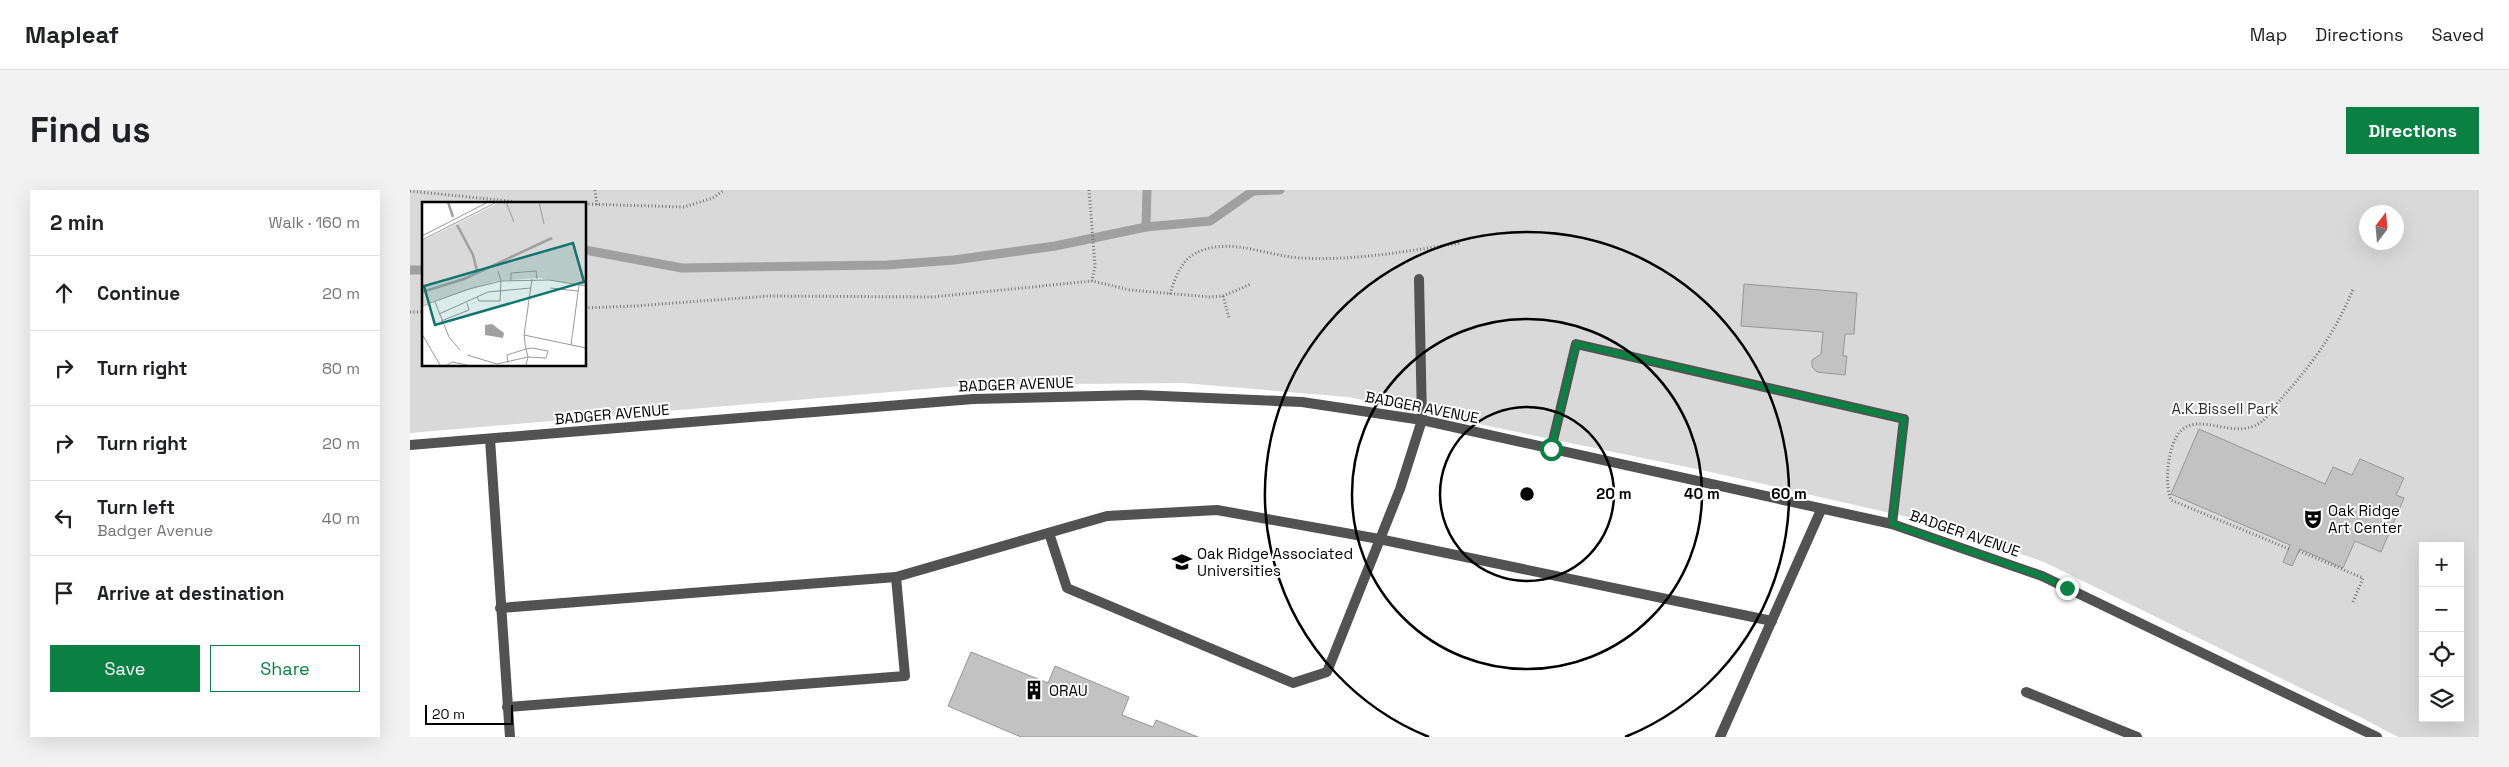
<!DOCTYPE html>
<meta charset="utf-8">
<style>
:root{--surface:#fff;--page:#f2f2f2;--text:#202124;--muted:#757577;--line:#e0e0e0;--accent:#0b8043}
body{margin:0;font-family:"Space Grotesk",sans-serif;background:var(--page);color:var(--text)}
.controls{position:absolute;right:15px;bottom:15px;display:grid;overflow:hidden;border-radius:0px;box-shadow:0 5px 20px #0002}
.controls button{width:45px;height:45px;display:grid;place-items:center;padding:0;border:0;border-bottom:1px solid var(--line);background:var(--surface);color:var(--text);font:25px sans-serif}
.compass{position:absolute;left:1949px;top:15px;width:45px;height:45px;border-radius:50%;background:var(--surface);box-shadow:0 5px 20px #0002;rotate:16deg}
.scale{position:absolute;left:15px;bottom:12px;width:88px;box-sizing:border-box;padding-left:5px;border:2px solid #000;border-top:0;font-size:14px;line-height:18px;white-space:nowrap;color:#000;-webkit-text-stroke:4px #fff;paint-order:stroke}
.stop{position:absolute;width:15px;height:15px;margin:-11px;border:4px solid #0b8043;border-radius:50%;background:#fff}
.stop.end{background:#0b8043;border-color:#fff;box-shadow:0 1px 5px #0008}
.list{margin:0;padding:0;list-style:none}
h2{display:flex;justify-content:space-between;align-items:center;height:65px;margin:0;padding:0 20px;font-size:21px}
h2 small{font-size:16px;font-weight:400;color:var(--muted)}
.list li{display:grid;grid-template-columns:32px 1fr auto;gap:15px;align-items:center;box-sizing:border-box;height:75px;padding:0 20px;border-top:1px solid var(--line)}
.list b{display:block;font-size:19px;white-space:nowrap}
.list p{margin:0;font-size:16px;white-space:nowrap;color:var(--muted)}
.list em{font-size:16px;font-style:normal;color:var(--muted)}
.actions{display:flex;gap:10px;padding:15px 20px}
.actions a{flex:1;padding:11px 0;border:1px solid var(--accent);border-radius:0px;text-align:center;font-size:18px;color:var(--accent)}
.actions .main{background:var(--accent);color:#fff}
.icon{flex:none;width:28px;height:28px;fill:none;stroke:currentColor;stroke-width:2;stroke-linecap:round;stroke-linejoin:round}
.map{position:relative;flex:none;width:2069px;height:547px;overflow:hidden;border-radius:0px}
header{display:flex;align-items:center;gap:30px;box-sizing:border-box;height:70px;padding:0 25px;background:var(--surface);border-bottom:1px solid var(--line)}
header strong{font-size:24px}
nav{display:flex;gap:28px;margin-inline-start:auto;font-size:18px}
.intro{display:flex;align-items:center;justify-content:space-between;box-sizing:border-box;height:120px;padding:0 30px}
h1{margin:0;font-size:35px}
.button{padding:12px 22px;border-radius:0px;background:var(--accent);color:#fff;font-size:18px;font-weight:700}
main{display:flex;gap:30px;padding:0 30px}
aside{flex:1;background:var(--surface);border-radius:0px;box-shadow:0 5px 20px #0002}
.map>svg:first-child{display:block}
</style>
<header>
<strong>Mapleaf</strong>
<nav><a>Map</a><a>Directions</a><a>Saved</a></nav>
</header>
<div class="intro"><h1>Find us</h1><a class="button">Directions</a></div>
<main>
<aside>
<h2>2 min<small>Walk · 160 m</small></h2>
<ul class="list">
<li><svg class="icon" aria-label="ahead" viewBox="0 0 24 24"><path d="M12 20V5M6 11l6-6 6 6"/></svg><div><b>Continue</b></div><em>20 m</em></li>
<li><svg class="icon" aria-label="right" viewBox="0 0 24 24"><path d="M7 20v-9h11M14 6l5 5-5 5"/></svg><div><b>Turn right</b></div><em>80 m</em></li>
<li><svg class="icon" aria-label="right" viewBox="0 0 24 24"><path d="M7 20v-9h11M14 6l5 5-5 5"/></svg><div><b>Turn right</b></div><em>20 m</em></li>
<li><svg class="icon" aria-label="left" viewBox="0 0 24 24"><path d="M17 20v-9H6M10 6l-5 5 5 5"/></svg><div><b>Turn left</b><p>Badger Avenue</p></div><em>40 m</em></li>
<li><svg class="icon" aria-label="arrive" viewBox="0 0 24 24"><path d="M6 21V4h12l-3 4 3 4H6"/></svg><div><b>Arrive at destination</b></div></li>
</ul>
<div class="actions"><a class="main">Save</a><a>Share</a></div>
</aside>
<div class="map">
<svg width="2069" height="547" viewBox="0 0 2069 547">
<rect width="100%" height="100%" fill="#fff"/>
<!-- green -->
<path fill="#d9d9d9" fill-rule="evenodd" d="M0,0H2069V547H1988L1948,526L1634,372L1511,330L1296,281L938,207L773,193L562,195L0,243ZM14,14H175V175H14ZM1956,22H1986V52H1956ZM2013,356H2050V528H2013Z"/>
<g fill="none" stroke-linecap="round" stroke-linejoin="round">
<!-- stream -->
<g stroke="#a0a0a0" stroke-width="9">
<path d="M736,37L737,0"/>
<path d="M175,60L272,78L477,75L544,70L645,56L736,37L800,31L843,1L870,0"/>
<path d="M0,80H14"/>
</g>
</g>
<!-- building -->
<g fill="#c2c2c2" stroke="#969696">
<path d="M1334,94L1447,103L1444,144H1435L1433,166H1437L1435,185L1407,182L1402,177V170L1411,164L1413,142L1331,136Z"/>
<path d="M1789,239L1915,294L1923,277L1942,285L1950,269L1994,288L1986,305L1994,308L1971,362L1945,351L1933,378L1890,359L1882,376L1873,372L1880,355L1761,304Z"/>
<path d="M561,462L638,493L645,476L719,507L712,525L743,537L746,530L788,547H611L538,516Z"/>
</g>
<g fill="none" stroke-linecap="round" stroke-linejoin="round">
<!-- path -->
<g stroke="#747474" stroke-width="3" stroke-dasharray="1 2.5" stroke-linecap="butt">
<path d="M185,0L187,15"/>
<path d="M679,0L685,76L682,91"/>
<path d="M0,1L127,14"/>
<path d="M175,14L274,17L303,8L314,0"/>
<path d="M760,104C766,85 772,67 793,60C825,49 858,66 891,68C945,71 998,61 1051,53"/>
<path d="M813,106L819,128"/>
<path d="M175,118L224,116L359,106L522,107L682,91L720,100L800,107L813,106L841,94"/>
<path d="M0,122H14"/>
<path d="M1879,359L1761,310C1756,297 1757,278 1760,265C1773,204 1819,256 1851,232C1858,227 1865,216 1871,209C1902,174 1926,142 1943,99"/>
<path d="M1889,361L1953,388L1943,412"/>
</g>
<!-- lane -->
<g stroke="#525252" stroke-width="10">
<path d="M80,249L100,547"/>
<path d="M1141,259L1166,154L1494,229L1482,334"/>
<path d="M639,343L657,398L883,493L917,482L990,299L1012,230L1009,89"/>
<path d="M90,418L486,387L697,326L807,320L969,349L1362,431"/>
<path d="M1616,502L1727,547"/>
<path d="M97,517L495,486L486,387"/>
<path d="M1310,547L1411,320"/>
</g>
<!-- street -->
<path stroke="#525252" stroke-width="10" d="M0,255L563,209L729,205L892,212L1012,230L1482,334L1632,386L1967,547"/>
</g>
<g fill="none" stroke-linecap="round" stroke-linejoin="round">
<!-- route -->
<path stroke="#0b8043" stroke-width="6" d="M1141,259L1166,154L1494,229L1482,334L1632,386L1657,398"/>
</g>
<!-- distance rings -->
<g fill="none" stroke="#000" stroke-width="2.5">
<circle cx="1117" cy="304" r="87"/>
<circle cx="1117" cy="304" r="175"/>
<path d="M1019 547A262 262 0 1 1 1215 547"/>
</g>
<!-- icons -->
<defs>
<symbol id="theatre-bare" viewBox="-9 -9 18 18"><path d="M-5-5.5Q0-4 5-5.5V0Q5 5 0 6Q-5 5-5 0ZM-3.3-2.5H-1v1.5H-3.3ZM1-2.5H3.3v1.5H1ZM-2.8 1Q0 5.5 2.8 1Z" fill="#000" stroke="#fff" stroke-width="2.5" paint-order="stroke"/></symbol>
<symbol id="university-bare" viewBox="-9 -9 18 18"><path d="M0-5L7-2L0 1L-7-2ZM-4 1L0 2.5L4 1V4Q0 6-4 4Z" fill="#000" stroke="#fff" stroke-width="2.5" paint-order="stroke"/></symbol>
<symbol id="building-bare" viewBox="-9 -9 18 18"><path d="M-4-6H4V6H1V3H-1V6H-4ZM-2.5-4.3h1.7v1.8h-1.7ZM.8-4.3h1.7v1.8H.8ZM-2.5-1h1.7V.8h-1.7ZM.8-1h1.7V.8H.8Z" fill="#000" stroke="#fff" stroke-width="2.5" paint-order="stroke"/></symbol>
</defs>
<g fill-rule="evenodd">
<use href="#theatre-bare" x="1889" y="315" width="28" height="28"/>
<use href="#university-bare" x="758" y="358" width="28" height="28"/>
<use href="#building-bare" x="610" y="486" width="28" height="28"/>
</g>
<g text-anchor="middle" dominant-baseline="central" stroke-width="4" stroke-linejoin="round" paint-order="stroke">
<!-- street labels -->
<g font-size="15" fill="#000" stroke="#fff">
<text transform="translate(606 194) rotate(-2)">BADGER AVENUE</text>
<text transform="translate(1012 217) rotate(11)">BADGER AVENUE</text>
<text transform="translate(202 224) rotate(-5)">BADGER AVENUE</text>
<text transform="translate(1555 343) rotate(19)">BADGER AVENUE</text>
</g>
<!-- park labels -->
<g font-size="15" fill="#303030" stroke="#fff">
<text x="1815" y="218">A.K.Bissell Park</text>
</g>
<!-- poi labels -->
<g font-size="15" fill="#000" stroke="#fff" text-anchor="start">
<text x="1918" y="320">Oak Ridge<tspan x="1918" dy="17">Art Center</tspan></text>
<text x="787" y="363">Oak Ridge Associated<tspan x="787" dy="17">Universities</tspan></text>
<text x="639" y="500">ORAU</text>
</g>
</g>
<!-- overview -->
<g transform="translate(12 12)">
<rect width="164" height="164" fill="#fff"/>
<path d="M78,0H164V84L117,76L74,79L0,103V39Z" fill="#d9d9d9"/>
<path d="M70,122L82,131L81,136L63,133V123Z" fill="#a0a0a0"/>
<path fill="none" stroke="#a0a0a0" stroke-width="2.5" d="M26,0L31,15M35,23L51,53L55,69M0,90L42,77L130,36"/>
<path fill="none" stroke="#999" stroke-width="1" d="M84,0L92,20M117,0L122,22M0,34L66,0M0,38L75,0M110,77L102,133L164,146M89,79V71L114,69L115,77M128,86L156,89M55,95L57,99H78L79,79L76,69M13,100L27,135L38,148M0,104L47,87L79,79L127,78L164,84M17,112L66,90L109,86M19,119L47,108L45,101M0,132L18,163M149,143L157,83M45,153L75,162L106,155L104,163M86,161L85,153L104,147L110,146L126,149L124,156L106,155L103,143V140L102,133M25,163L30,160L45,163"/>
<path fill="#0f766e" fill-opacity="0.15" stroke="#0f766e" stroke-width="2.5" d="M151,41L162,80L13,123L2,84Z"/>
<rect width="164" height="164" fill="none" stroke="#000" stroke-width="2.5"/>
</g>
<circle cx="1117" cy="304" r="8" fill="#000" stroke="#fff" stroke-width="2.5"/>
<g font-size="15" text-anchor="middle" font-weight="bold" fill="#000" stroke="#fff" stroke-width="4" stroke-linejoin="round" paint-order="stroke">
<text x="1204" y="309">20 m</text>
<text x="1292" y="309">40 m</text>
<text x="1379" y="309">60 m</text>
</g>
</svg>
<div class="controls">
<button>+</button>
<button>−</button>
<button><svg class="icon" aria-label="locate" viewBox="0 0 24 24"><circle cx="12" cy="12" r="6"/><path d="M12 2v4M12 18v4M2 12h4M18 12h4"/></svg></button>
<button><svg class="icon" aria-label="layers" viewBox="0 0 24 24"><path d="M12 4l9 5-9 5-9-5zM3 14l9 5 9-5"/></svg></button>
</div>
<svg class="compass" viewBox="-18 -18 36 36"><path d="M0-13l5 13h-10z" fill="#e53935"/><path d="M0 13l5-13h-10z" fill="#757577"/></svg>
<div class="scale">20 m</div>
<div class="stop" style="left:1141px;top:259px"></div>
<div class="stop end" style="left:1657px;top:398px"></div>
</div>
</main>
